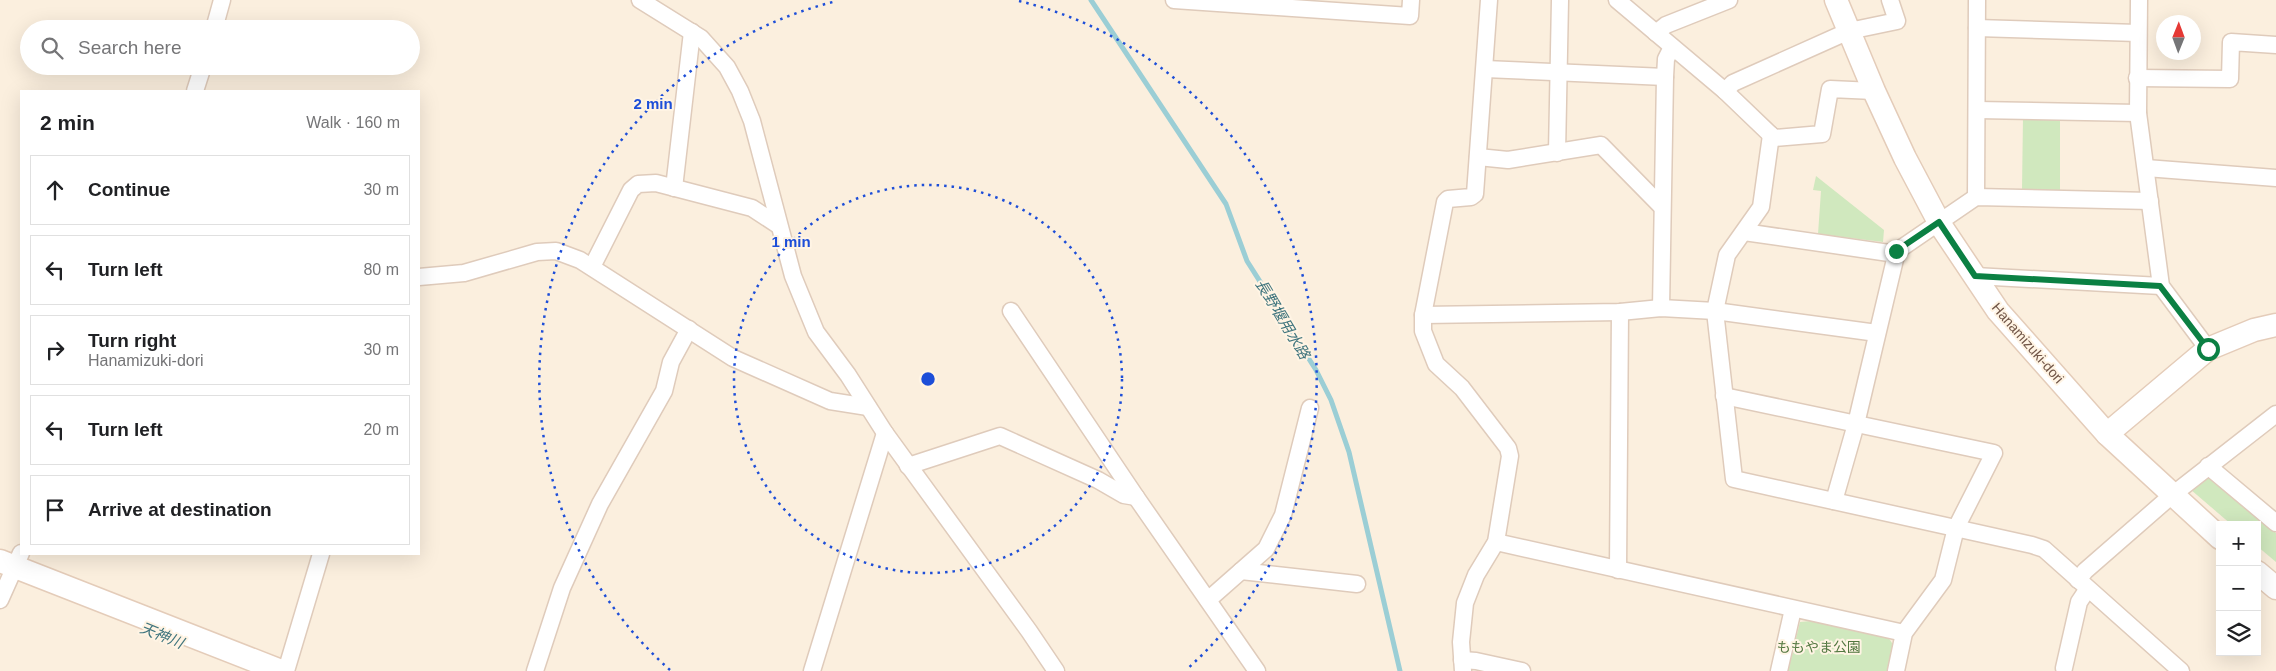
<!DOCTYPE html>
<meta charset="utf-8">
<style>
:root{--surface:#fff;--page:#f2f2f2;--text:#202124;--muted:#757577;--line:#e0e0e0}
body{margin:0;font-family:Helvetica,"Noto Sans JP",sans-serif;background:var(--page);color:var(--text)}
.controls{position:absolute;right:15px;bottom:15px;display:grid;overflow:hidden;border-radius:0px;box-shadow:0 5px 20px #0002}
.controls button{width:45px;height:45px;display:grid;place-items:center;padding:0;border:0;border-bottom:1px solid var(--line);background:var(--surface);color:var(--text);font:25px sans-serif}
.compass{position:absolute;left:2156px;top:15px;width:45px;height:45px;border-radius:50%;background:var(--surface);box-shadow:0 5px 20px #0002;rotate:1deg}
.stop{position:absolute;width:15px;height:15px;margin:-11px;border:4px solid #0b8043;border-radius:50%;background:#fff}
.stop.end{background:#0b8043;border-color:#fff;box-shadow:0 1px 5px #0008}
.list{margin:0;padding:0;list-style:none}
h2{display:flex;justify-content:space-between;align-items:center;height:65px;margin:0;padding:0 20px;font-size:21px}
h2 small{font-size:16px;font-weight:400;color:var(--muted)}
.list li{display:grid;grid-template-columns:32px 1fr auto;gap:15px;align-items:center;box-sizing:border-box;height:70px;margin:0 10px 10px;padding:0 10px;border:1px solid var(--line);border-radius:0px}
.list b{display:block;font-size:19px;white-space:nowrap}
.list p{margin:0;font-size:16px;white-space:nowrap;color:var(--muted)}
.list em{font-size:16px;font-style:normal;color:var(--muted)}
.icon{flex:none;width:28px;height:28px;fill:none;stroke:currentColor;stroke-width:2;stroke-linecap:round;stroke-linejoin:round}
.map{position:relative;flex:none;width:2276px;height:671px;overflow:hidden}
.search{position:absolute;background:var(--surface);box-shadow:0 5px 20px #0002;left:20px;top:20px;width:400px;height:55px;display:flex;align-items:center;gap:12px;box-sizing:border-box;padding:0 18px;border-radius:28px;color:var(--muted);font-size:19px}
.panel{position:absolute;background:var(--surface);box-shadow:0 5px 20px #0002;left:20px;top:90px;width:400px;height:465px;border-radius:0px}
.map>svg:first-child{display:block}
</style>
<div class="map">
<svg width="2276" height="671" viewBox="0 0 2276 671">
<rect width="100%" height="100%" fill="#fbefde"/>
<!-- green -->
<g fill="#d0e8be">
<path d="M2023,117L2060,118V191L2022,190Z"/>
<path d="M1816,176L1884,230L1883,242L1818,234L1821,191L1813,190Z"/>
<path d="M2208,475L2276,533V562L2257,546V525H2232L2190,489Z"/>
<path d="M1811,621L1888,637L1894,646L1888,671H1788L1800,622Z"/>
</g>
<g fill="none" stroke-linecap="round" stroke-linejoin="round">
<!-- stream -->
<path stroke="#9bced5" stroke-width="5" d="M1091,0L1226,204L1247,261L1316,370L1331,400L1349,452L1400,671"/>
<defs>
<g id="street">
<path d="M640,0L701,38L727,67L740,91L752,121L793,276L816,332L848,375L885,433L1029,631L1056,671"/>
<path d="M1174,0L1410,16L1411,0"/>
<path d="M1617,0L1725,91L1774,138L1822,134L1830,89L1874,91"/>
<path d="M2139,0L2138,113L2161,286L2208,349"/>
<path d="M1977,28L2138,33"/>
<path d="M214,29L222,0"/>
<path d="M1656,33L1666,25L1729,0"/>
<path d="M1485,69L1665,77"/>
<path d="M2137,78L2230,79L2231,42L2276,45"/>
<path d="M195,91L203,66"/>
<path d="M1725,91L1733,83L1849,31L1897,21L1890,0"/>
<path d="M1977,110L2138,113"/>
<path d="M1771,135L1761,207L1727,255L1715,311L1734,479L2032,545L2044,549L2181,671"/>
<path d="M1557,153L1560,0"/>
<path d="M1478,157L1508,160L1601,145L1662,207"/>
<path d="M2146,168L2276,178"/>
<path d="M674,188L692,32"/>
<path d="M1976,197L1977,0"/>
<path d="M1744,232L1896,254"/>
<path d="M592,267L631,190L638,184L656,183L752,208L778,225"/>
<path d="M1975,276L2161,286"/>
<path d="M419,277L464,273L537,252L556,251L580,260L733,358L830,401L868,407"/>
<path d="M1661,308L1665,77L1666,59L1672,47"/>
<path d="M1011,311L1136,497L1257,671"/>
<path d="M1423,315L1620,312L1661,308L1715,311L1877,333"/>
<path d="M1724,396L1994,453L1956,528L1943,580L1904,633L1896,671"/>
<path d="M908,466L1000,436L1098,480L1124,495L1136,497"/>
<path d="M2208,466L2276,523"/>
<path d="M1834,501L1856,424L1897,251L1976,197L2150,201"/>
<path d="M1496,542L1904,633"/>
<path d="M1618,570L1620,312"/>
<path d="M1241,571L1357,584"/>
<path d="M2078,580L2085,571L2171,496L2276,414"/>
<path d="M0,600L21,553"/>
<path d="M1208,600L1266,549L1283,515L1310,408"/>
<path d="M1462,660L1476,661L1522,671"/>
<path d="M2064,668L2079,602L2087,590"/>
<path d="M286,671L321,554"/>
<path d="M535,671L562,588L600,504L664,391L671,362L689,329"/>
<path d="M812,671L885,433"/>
<path d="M1463,671L1461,642L1465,603L1476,575L1496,542L1510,456L1508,448L1462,388L1436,364L1423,331V315L1445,202L1448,199L1471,197L1475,194L1489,0"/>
<path d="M1779,671L1793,609"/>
</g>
<g id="secondary">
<path d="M1836,0L1874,91L1905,158L1941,226L1998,311L2107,434L2220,538"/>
<path d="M2107,434L2208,349L2254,330L2276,325"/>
<path d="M0,561L281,671"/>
<path d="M2257,572L2276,588"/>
</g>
</defs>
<!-- street casing -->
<use href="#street" stroke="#dfcbbb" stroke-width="19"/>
<!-- secondary casing -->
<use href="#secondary" stroke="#e4ccb9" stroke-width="25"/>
<!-- street -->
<use href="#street" stroke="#fff" stroke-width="16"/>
<!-- secondary -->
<use href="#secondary" stroke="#fff" stroke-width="22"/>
</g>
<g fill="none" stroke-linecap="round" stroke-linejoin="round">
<!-- route -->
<path stroke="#0b8043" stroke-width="6" d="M1896,251L1939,222L1975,276L2160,286L2208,349"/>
</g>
<!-- distance rings -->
<g fill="none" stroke="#1d4ed8" stroke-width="2.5" stroke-dasharray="2.5 5">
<circle cx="928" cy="379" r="194"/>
<path d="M670 670A389 389 0 0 1 837 1M1019 1A389 389 0 0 1 1186 670"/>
</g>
<g text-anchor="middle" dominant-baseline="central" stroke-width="4" stroke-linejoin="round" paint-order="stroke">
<!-- street labels -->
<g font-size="14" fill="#705547" stroke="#fff4e4">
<text transform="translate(2028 343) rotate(49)">Hanamizuki-dori</text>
</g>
<!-- park labels -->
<g font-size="14" fill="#527740" stroke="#fff4e4">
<text x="1819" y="647">ももやま公園</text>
</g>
<!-- water labels -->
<g font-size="15" font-style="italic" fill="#3f747d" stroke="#fff4e4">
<text transform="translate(1283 319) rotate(59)">長野堰用水路</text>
<text transform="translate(162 635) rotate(22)">天神川</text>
</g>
</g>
<circle cx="928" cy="379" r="8" fill="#1d4ed8" stroke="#fff4e4" stroke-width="2.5"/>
<g font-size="15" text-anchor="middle" font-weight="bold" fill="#1d4ed8" stroke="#fff4e4" stroke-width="4" stroke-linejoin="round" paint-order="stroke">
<text x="653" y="109">2 min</text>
<text x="791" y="247">1 min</text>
</g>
</svg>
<div class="controls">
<button>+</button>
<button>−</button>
<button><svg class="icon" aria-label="layers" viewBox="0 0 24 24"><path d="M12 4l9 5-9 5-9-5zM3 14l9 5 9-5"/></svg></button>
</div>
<svg class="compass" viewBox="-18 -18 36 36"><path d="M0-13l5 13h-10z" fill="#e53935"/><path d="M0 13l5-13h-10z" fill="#757577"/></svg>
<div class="stop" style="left:2208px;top:349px"></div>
<div class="stop end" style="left:1896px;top:251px"></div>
<div class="search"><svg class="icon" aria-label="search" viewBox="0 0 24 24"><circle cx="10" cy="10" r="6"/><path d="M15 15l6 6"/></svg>Search here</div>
<section class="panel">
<h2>2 min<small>Walk · 160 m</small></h2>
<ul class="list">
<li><svg class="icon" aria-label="ahead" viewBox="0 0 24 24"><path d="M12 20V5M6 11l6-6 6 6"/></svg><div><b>Continue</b></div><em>30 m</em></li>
<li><svg class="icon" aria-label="left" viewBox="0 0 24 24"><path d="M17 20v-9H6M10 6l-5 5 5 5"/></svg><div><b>Turn left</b></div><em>80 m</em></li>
<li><svg class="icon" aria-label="right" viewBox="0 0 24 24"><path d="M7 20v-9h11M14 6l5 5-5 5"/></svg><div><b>Turn right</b><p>Hanamizuki-dori</p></div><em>30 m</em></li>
<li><svg class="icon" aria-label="left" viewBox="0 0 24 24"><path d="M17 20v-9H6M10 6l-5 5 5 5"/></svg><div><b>Turn left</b></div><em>20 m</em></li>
<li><svg class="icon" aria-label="arrive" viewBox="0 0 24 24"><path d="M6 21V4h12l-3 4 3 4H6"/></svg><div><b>Arrive at destination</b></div></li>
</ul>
</section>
</div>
